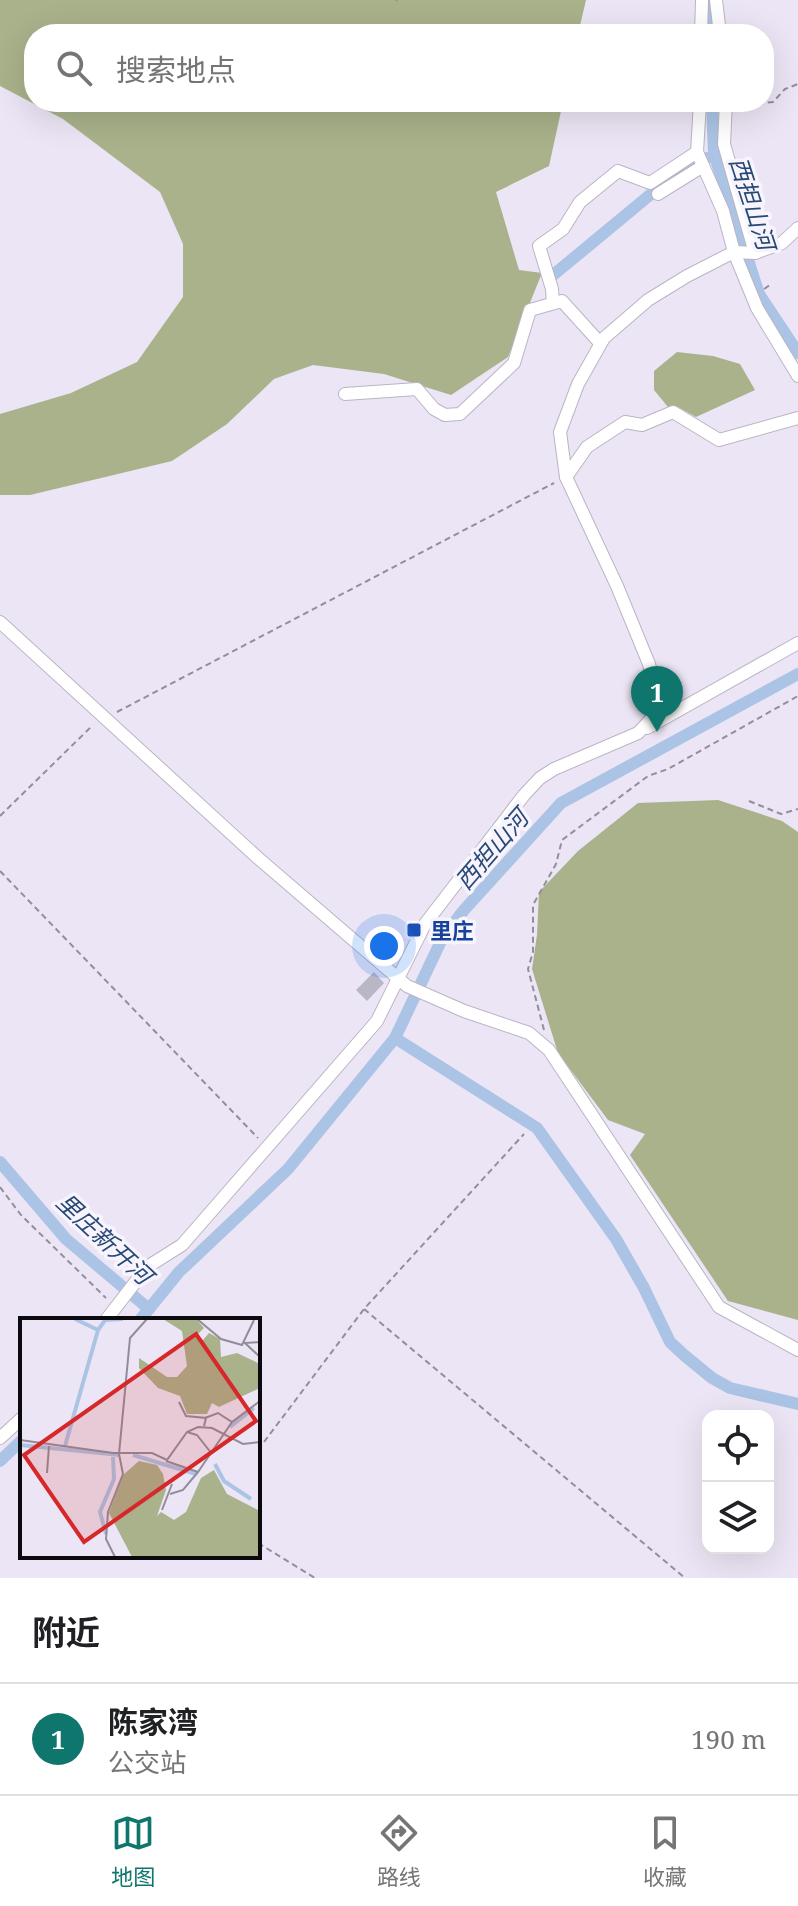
<!DOCTYPE html>
<html lang="zh">
<meta charset="utf-8">
<style>
:root{--surface:#fff;--page:#f2f2f2;--text:#202124;--muted:#757577;--line:#e0e0e0;--accent:#0f766e}
body{margin:0;font-family:"Noto Serif","Noto Sans SC",serif;background:var(--page);color:var(--text)}
.controls{position:absolute;right:24px;bottom:24px;display:grid;overflow:hidden;border-radius:16px;box-shadow:0 8px 32px #0002}
.controls button{width:72px;height:72px;display:grid;place-items:center;padding:0;border:0;border-bottom:2px solid var(--line);background:var(--surface);color:var(--text);font:40px sans-serif}
.you{position:absolute;left:384px;top:946px;width:28px;height:28px;margin:-20px;border:6px solid #fff;border-radius:50%;background:#1a73e8;box-shadow:0 0 0 12px #1a73e833}
.badge{display:grid;place-items:center;width:52px;height:52px;border-radius:50%;background:var(--accent);color:#fff;font-size:26px;font-weight:700}
.pin{position:absolute;translate:-50% -66px;filter:drop-shadow(0 2px 4px #0008)}
.pin::after{content:'';position:absolute;top:42px;width:28px;height:24px;background:inherit;clip-path:polygon(0 0,100% 0,50% 100%)}
.list{margin:0;padding:0;list-style:none}
h2{display:flex;justify-content:space-between;align-items:center;height:104px;margin:0;padding:0 32px;font-size:34px}
h2 small{font-size:26px;font-weight:400;color:var(--muted)}
.list li{display:grid;grid-template-columns:52px 1fr auto;gap:24px;align-items:center;box-sizing:border-box;height:112px;padding:0 32px;border-top:2px solid var(--line)}
.list b{display:block;font-size:30px;white-space:nowrap}
.list p{margin:0;font-size:26px;white-space:nowrap;color:var(--muted)}
.list em{font-size:26px;font-style:normal;color:var(--muted)}
.icon{flex:none;width:44px;height:44px;fill:none;stroke:currentColor;stroke-width:2;stroke-linecap:round;stroke-linejoin:round}
.map{position:relative;flex:none;width:798px;height:1578px;overflow:hidden}
.search{position:absolute;background:var(--surface);box-shadow:0 8px 32px #0002;left:24px;right:24px;top:24px;height:88px;display:flex;align-items:center;gap:20px;box-sizing:border-box;padding:0 28px;border-radius:32px;color:var(--muted);font-size:30px}
.sheet{height:216px;background:var(--surface)}
nav{display:flex;justify-content:space-around;align-items:center;box-sizing:border-box;height:112px;border-top:2px solid var(--line);background:var(--surface);font-size:22px;color:var(--muted)}
nav a{display:grid;justify-items:center;gap:4px}
nav .on{color:var(--accent)}
.map>svg:first-child{display:block}
</style>
<div class="map">
<svg width="798" height="1578" viewBox="0 0 798 1578">
<rect width="100%" height="100%" fill="#ece5f5"/>
<!-- forest -->
<g fill="#a9b28b">
<path d="M0,0H586L578,34H34V102H563L549,166L496,192L519,270L542,273L508,357L451,395L384,374L313,365L274,379L227,424L172,461L30,495H0V414L71,393L137,362L183,297V244L160,192L63,119L0,86Z"/>
<path d="M677,352L713,356L740,364L755,390L696,417L678,407H668L654,390V371Z"/>
<path d="M718,800L782,821L798,832V1320L728,1301L630,1155L645,1134L608,1120L558,1053L532,969L537,935L539,892L578,851L638,803Z"/>
</g>
<g fill="none" stroke-linecap="round" stroke-linejoin="round">
<!-- canal -->
<g stroke="#abc4e6" stroke-width="12">
<path d="M708,0L710,34"/>
<path d="M712,102L714,154L759,294L798,353"/>
<path d="M552,276L674,175L707,158"/>
<path d="M395,1038L537,1128L616,1239L644,1288L670,1342L684,1355L712,1378L730,1388L798,1404"/>
<path d="M0,1162L66,1239L149,1309"/>
<path d="M140,1320L179,1272L288,1169L395,1038L442,939L464,910L561,803L798,674"/>
<path d="M0,1461L22,1440"/>
</g>
</g>
<!-- building -->
<path fill="#b9b6c5" d="M374,972L384,983L367,1001L356,990Z"/>
<g fill="none" stroke-linecap="round" stroke-linejoin="round">
<defs>
<g id="minor">
<path d="M716,0L720,34"/>
<path d="M701,34L702,0"/>
<path d="M726,102L724,144L755,253"/>
<path d="M697,152L723,211L734,252L757,308L798,376"/>
<path d="M658,194L703,166"/>
<path d="M553,303L552,289L539,246L563,229L580,202L618,171L650,183L697,152L700,102"/>
<path d="M345,394L417,389L434,409L445,415L460,414L514,363L530,310L562,301L600,343"/>
<path d="M566,477L587,447L625,422L642,425L673,412L719,440L798,418"/>
<path d="M0,622L258,858L407,986L464,1011L529,1033L549,1050L719,1307L798,1350"/>
<path d="M647,728L798,643"/>
<path d="M106,1320L147,1267L182,1245L377,1021L425,924L524,795L540,778L554,769L638,733L652,718L657,696L649,664L617,586L566,477L560,432L578,384L604,338L648,300L687,276L734,252L755,253L782,243L798,228"/>
<path d="M0,1438L22,1418"/>
</g>
</defs>
<!-- minor casing -->
<use href="#minor" stroke="#bbb4c3" stroke-width="14"/>
<!-- path -->
<g stroke="#938e9a" stroke-width="2" stroke-dasharray="6 4" stroke-linecap="butt">
<path d="M396,1L397,0"/>
<path d="M738,106L773,102L785,89L798,84"/>
<path d="M764,289L770,285"/>
<path d="M117,712L554,483"/>
<path d="M749,801L781,814L798,809"/>
<path d="M0,816L93,725"/>
<path d="M0,871L258,1138"/>
<path d="M544,1030L528,969L533,952V905L556,864L562,840L648,776L668,769L798,696"/>
<path d="M0,1187L21,1215L106,1298"/>
<path d="M364,1309L685,1578"/>
<path d="M258,1450L364,1309L524,1134"/>
<path d="M258,1543L315,1578"/>
</g>
<!-- minor -->
<use href="#minor" stroke="#fff" stroke-width="12"/>
</g>
<!-- markers -->
<rect fill="#1a4fb4" stroke="#f8f4fd" stroke-width="3" x="406" y="922" width="16" height="16" rx="4"/>
<g text-anchor="middle" dominant-baseline="central" stroke-width="7" stroke-linejoin="round" paint-order="stroke">
<!-- transit labels -->
<g font-size="22" font-weight="bold" fill="#164399" stroke="#f8f4fd" text-anchor="start">
<text x="430" y="930">里庄</text>
</g>
<!-- water labels -->
<g font-size="24" font-style="italic" fill="#274975" stroke="#f8f4fd">
<text transform="translate(753 203) rotate(72)">西担山河</text>
<text transform="translate(491 849) rotate(-49)">西担山河</text>
<text transform="translate(105 1238) rotate(43)">里庄新开河</text>
</g>
</g>
<!-- overview -->
<g transform="translate(20 1318)">
<rect width="240" height="240" fill="#ece5f5"/>
<path d="M143,1H176L184,10L176,18L183,22L189,15L200,21L201,39L217,35L240,46V70L199,89L192,85L187,96H167L160,78L138,70L119,50V40L147,59H157L167,48L162,13ZM119,143L137,147L143,156L146,172L137,198L141,194L154,202L166,194L181,160L194,152L207,176L240,193V239H112L89,195L103,157Z" fill="#a9b28b"/>
<path fill="none" stroke="#abc4e6" stroke-width="4" d="M55,1L78,12M210,109L234,90M0,127L100,137M45,128L78,12L85,2L103,1M113,137L176,156M195,146L204,163L231,181M86,216L80,194L94,161L93,139"/>
<path fill="none" stroke="#928d99" stroke-width="2" d="M177,1L201,21L222,27L234,2M240,24L225,25L240,39M159,84L166,98L186,100L184,108M185,100L198,95L212,104L240,83M167,114L177,117L192,136M0,122L93,135H132L147,142L167,114L178,109L192,110L223,126L240,124M146,143L178,154L212,104M27,155L29,128M150,176L163,172L178,154M142,192L152,166M95,239L86,221L88,194L103,156L99,136L110,20L127,1"/>
<path fill="#d62828" fill-opacity="0.15" stroke="#d62828" stroke-width="4" d="M176,16L236,103L64,224L4,137Z"/>
<rect width="240" height="240" fill="none" stroke="#0c0a0f" stroke-width="4"/>
</g>
</svg>
<div class="controls">
<button><svg class="icon" aria-label="locate" viewBox="0 0 24 24"><circle cx="12" cy="12" r="6"/><path d="M12 2v4M12 18v4M2 12h4M18 12h4"/></svg></button>
<button><svg class="icon" aria-label="layers" viewBox="0 0 24 24"><path d="M12 4l9 5-9 5-9-5zM3 14l9 5 9-5"/></svg></button>
</div>
<div class="you"></div>
<div class="pin badge" style="left:657px;top:732px">1</div>
<div class="search"><svg class="icon" aria-label="search" viewBox="0 0 24 24"><circle cx="10" cy="10" r="6"/><path d="M15 15l6 6"/></svg>搜索地点</div>
</div>
<section class="sheet">
<h2>附近<small></small></h2>
<ul class="list">
<li><span class="badge">1</span><div><b>陈家湾</b><p>公交站</p></div><em>190 m</em></li>
</ul>
</section>
<nav>
<a class="on"><svg class="icon" aria-label="map" viewBox="0 0 24 24"><path d="M3 6l6-2 6 2 6-2v14l-6 2-6-2-6 2zM9 4v14M15 6v14"/></svg>地图</a>
<a><svg class="icon" aria-label="directions" viewBox="0 0 24 24"><path d="M12 3l9 9-9 9-9-9zM9 14v-3h6M13 9l2 2-2 2"/></svg>路线</a>
<a><svg class="icon" aria-label="saved" viewBox="0 0 24 24"><path d="M7 4h10v16l-5-4-5 4z"/></svg>收藏</a>
</nav>
